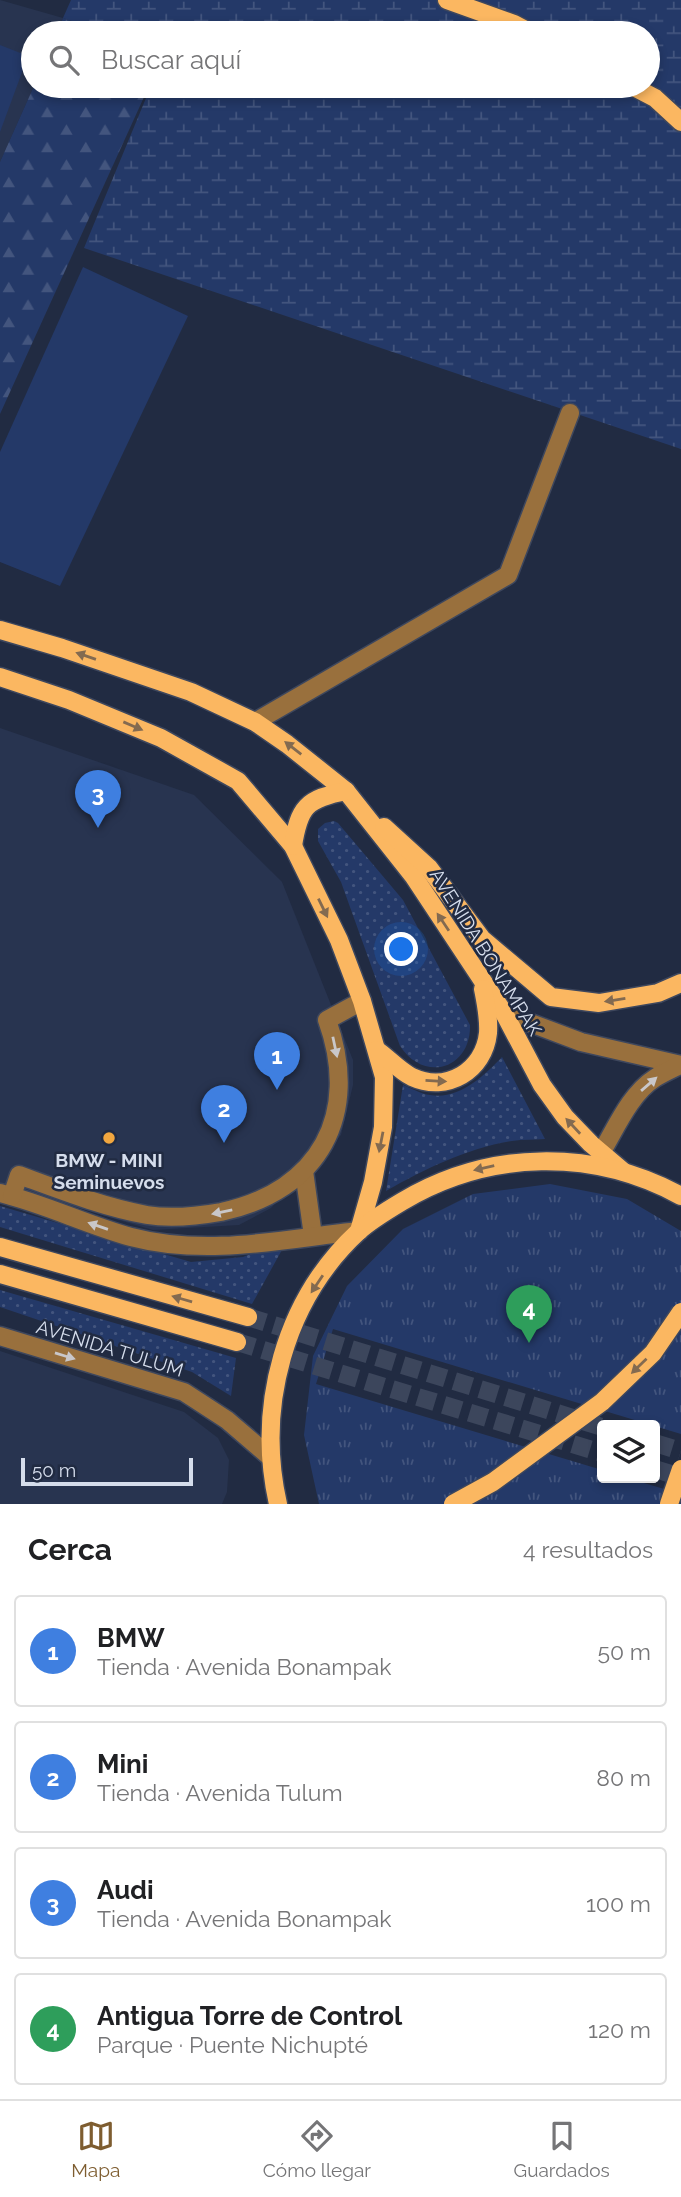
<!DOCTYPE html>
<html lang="es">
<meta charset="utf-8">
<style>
:root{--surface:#fff;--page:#f2f2f2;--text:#202124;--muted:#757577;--line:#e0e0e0;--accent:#7e5d30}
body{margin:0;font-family:Raleway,sans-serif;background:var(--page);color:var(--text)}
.controls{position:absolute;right:21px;bottom:21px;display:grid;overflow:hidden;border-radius:7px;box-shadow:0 4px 10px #0003}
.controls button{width:63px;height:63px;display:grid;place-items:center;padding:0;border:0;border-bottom:2px solid var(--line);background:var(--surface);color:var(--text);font:35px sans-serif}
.scale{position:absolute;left:21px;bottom:18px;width:172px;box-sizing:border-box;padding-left:7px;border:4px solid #d5ddec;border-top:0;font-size:19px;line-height:24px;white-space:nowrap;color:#d5ddec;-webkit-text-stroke:5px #212b42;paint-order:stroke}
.you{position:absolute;left:402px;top:950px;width:24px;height:24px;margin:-18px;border:5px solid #fff;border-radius:50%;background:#1a73e8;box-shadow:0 0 0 10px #1a73e833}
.badge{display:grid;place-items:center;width:46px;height:46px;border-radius:50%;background:var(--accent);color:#fff;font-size:23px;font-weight:700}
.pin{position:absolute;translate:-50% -58px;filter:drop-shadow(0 2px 4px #0008)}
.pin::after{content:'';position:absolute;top:37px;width:24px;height:21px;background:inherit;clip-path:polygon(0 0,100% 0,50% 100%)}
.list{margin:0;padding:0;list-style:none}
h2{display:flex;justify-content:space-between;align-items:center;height:91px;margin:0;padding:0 28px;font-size:30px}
h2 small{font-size:23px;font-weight:400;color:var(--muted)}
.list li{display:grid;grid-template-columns:46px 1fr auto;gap:21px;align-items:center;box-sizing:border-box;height:112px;margin:0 14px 14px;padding:0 14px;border:2px solid var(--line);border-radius:7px}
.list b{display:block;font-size:26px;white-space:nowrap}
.list p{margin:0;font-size:23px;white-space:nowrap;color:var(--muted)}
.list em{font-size:23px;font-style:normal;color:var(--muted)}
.icon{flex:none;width:38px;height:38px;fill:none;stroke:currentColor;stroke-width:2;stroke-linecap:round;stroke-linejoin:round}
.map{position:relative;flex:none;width:681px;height:1504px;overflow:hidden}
.search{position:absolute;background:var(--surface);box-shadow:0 4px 10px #0003;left:21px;right:21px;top:21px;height:77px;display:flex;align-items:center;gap:18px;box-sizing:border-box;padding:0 24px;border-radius:38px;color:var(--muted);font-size:26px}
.sheet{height:595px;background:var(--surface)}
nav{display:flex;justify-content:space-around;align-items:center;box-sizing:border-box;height:98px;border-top:2px solid var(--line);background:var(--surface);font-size:19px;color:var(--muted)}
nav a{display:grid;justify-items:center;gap:4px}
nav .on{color:var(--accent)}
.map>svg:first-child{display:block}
</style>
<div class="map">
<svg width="681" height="1504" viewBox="0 0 681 1504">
<defs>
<pattern id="forest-firs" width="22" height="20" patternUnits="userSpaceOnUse" patternTransform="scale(1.75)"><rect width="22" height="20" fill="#243968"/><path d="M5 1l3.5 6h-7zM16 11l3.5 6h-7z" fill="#43557e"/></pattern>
<pattern id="wetland-marsh" width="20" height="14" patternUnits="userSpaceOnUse" patternTransform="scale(1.75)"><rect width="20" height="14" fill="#243968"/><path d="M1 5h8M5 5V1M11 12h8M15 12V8" fill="none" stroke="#43557e"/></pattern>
<pattern id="park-tufts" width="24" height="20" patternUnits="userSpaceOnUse" patternTransform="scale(1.75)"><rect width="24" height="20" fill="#243968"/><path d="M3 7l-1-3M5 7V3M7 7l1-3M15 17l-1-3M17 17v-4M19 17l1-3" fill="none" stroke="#43557e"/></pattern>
<pattern id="garden-dots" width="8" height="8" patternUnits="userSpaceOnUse" patternTransform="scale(1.75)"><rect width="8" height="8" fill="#243968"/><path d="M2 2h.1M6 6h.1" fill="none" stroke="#43557e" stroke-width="1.8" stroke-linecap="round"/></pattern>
</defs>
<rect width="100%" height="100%" fill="#212b42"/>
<!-- built -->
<g fill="#283450">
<path d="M0,0L63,18L57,33H33L34,86L0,162Z"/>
<path d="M0,728L194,795L282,882L353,1060V1085L341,1135L271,1208L239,1225L153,1230L0,1185Z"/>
<path d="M0,1351L184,1412L218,1438L229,1460L227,1492L222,1504H0Z"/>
</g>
<!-- grass -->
<g fill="#243968">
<path d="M0,45L28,56L0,132Z"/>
<path d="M83,267L188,316L60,586L0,562V452Z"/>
</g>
<!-- forest -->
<g fill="url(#forest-firs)">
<path d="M63,18L107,33H57Z"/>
<path d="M34,86H149L0,414V162Z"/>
</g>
<!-- wetland -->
<path fill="url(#wetland-marsh)" d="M71,0H681V449L84,248L151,86H648V33H107L63,18Z"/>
<!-- park -->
<path fill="url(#park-tufts)" d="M550,1184L627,1199L681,1231V1434L333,1329L316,1384L602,1470V1478H627L681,1494V1504H319L304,1435L313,1356L347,1286L403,1229L473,1194Z"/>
<!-- garden -->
<g fill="url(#garden-dots)">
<path d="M334,821L338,823L403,900L470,1025C471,1069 424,1083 400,1046L341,882L318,841V829L325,823Z"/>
<path d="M502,1057L545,1139C534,1140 523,1139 512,1141C468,1148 425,1169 386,1191L403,1085C411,1088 421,1094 430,1095C459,1100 484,1076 502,1057Z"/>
<path d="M0,1206L191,1262L243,1257L288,1239L252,1304L0,1227Z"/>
<path d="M0,1290L236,1358L231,1396L192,1372L0,1307Z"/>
</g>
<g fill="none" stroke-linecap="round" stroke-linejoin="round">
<!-- major-tunnel -->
<g stroke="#3c465c" stroke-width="18" stroke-dasharray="18 9" stroke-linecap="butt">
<path d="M248,1317L602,1427"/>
<path d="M237,1342L602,1453"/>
<path d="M655,1443L681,1451"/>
<path d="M655,1469L681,1477"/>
</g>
<defs>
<g id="minor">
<path d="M255,722L508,575L570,413"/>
<path d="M504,1013L581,1042L681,1065"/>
<path d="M601,1153C616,1128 630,1094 655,1078C663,1073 672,1069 680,1065"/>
<path d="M304,1171L313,1236"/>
<path d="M0,1193C45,1204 87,1225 131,1237C207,1257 284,1239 359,1231"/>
<path d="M12,1196L19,1175C60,1190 103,1207 147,1215C171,1219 198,1216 221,1212C320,1191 361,1114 327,1020L362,1001"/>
<path d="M0,1336L184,1392L227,1420L270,1457"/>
</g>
<g id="major">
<path d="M447,0L514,24L531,33"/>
<path d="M632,86L655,98L681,122"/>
<path d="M0,630L62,648L191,692L255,722L287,744L346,791L414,877L504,1013L542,1085L565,1117L591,1144L624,1172"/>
<path d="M0,677L69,700L161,738L238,781L293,846L339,940L362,1001L384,1077L383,1127L373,1182L359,1231"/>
<path d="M384,827L429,868L482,939L551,997L599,1003L658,993L681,983"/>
<path d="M293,846C299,807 306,799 346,791"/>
<path d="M377,1050C388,1058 400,1071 412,1077C447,1093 484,1071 488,1033C489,1018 486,1004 483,989"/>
<path d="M0,1247L248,1317"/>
<path d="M0,1274L237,1342"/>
<path d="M278,1504C256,1407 284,1300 359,1231C371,1220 388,1210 403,1201C489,1150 593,1148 681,1196"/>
</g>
</defs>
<!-- minor casing -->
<use href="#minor" stroke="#3e475d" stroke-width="21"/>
<!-- major casing -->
<use href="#major" stroke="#3e475d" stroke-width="21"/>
<!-- minor -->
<use href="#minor" stroke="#99703d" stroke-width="18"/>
<!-- major -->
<use href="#major" stroke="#fbb761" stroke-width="18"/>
<defs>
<g id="major-bridge">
<path d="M453,1504L493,1482L602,1402L653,1353L681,1312"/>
<path d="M669,1504L681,1469"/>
</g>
</defs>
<!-- major-bridge casing -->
<use href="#major-bridge" stroke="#3e475d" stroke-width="21" stroke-linecap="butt"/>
<!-- major-bridge -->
<use href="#major-bridge" stroke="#fbb761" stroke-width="18"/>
</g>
<!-- one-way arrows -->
<defs><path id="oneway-solid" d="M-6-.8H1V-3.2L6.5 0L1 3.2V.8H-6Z" transform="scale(1.75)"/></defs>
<g fill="#836a50">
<use href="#oneway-solid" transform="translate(86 656) rotate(-161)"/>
<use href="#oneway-solid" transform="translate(133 726) rotate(23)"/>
<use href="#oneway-solid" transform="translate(293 748) rotate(-142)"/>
<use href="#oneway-solid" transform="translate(323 908) rotate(64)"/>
<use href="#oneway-solid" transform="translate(443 922) rotate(-124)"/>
<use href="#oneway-solid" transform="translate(615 1000) rotate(171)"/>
<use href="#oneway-solid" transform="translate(436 1081) rotate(3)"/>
<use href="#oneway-solid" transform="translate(573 1126) rotate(-133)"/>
<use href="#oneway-solid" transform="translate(381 1142) rotate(101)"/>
<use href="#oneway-solid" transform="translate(484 1168) rotate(167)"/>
<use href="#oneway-solid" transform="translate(317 1284) rotate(124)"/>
<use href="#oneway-solid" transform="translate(182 1299) rotate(-164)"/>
<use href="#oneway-solid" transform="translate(639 1366) rotate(136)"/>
</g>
<g fill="#c9c7c9">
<use href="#oneway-solid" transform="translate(335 1047) rotate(78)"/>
<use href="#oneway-solid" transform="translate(649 1084) rotate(-41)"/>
<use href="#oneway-solid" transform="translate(222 1212) rotate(168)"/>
<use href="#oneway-solid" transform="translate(98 1226) rotate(-161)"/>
<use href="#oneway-solid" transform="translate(65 1356) rotate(17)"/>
</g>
<!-- markers -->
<circle fill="#f1a63f" stroke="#212b42" stroke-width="2.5" cx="109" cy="1138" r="7"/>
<g text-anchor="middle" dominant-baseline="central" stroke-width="5" stroke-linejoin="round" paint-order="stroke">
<!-- street labels -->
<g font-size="19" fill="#d5ddec" stroke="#212b42">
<text transform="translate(486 952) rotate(58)">AVENIDA BONAMPAK</text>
<text transform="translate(110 1348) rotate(17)">AVENIDA TULUM</text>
</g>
<!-- poi labels -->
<g font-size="19" font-weight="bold" fill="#d5ddec" stroke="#212b42">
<text x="109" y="1160">BMW - MINI<tspan x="109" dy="22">Seminuevos</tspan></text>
</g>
</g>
</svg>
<div class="controls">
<button><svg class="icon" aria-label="layers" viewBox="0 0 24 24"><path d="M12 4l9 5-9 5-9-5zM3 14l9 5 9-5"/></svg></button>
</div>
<div class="scale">50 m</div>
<div class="you"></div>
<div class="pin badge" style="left:277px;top:1090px;background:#3f7fe0">1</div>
<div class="pin badge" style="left:224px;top:1143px;background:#3f7fe0">2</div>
<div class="pin badge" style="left:98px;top:828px;background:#3f7fe0">3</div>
<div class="pin badge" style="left:529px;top:1343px;background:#2e9e5b">4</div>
<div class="search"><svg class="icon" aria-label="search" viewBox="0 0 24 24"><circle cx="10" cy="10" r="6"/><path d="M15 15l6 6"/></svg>Buscar aquí</div>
</div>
<section class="sheet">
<h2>Cerca<small>4 resultados</small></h2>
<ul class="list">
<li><span class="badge" style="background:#3f7fe0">1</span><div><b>BMW</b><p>Tienda · Avenida Bonampak</p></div><em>50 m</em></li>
<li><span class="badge" style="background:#3f7fe0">2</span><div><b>Mini</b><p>Tienda · Avenida Tulum</p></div><em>80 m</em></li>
<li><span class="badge" style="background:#3f7fe0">3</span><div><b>Audi</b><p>Tienda · Avenida Bonampak</p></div><em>100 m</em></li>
<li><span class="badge" style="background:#2e9e5b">4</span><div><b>Antigua Torre de Control</b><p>Parque · Puente Nichupté</p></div><em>120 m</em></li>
</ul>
</section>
<nav>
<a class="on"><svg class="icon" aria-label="map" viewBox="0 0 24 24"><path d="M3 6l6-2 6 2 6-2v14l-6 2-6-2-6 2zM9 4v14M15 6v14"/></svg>Mapa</a>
<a><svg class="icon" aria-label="directions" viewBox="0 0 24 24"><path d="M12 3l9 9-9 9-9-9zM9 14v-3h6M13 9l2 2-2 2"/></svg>Cómo llegar</a>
<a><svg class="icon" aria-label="saved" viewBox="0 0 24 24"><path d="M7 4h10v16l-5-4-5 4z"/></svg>Guardados</a>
</nav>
